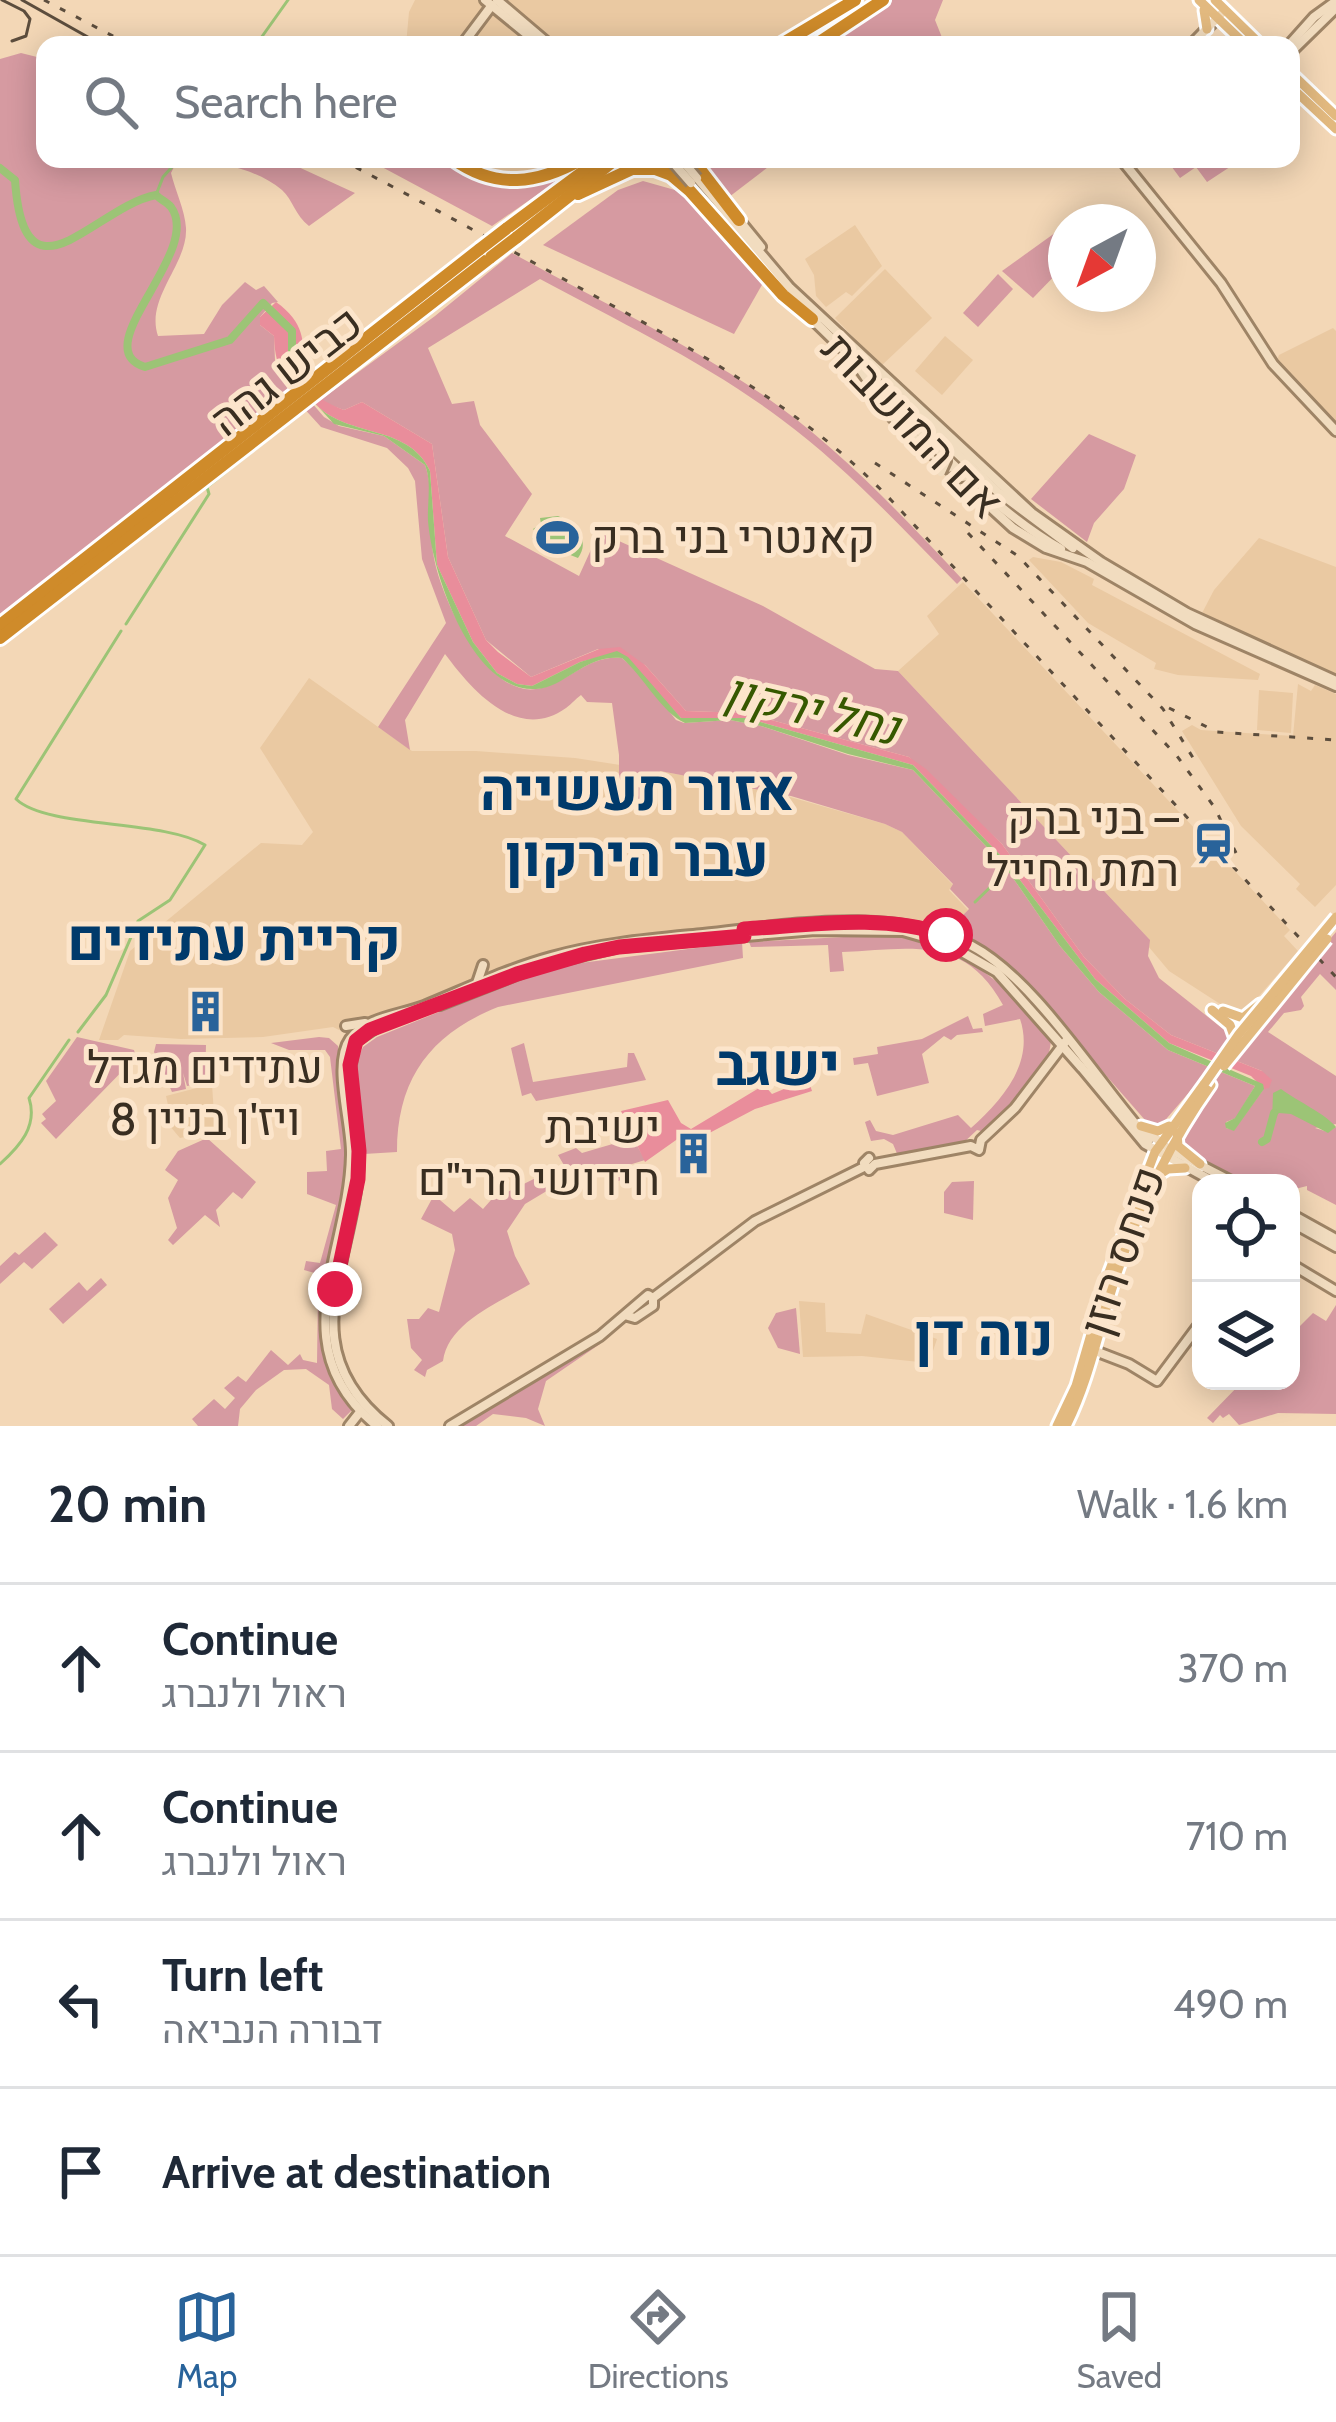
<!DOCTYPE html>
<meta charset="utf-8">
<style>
:root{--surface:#fff;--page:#f2f2f3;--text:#1f2937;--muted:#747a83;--line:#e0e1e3;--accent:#29639a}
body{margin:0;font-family:Cabin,Heebo,sans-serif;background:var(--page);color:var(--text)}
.controls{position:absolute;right:36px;bottom:36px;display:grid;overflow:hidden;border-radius:24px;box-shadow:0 6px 30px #0003}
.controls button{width:108px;height:108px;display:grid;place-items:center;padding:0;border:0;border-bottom:3px solid var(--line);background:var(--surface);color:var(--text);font:60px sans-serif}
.compass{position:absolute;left:1048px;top:204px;width:108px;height:108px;border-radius:50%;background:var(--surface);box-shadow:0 6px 30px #0003;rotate:221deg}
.stop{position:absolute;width:36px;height:36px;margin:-27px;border:9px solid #e11d48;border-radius:50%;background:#fff}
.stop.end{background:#e11d48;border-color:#fff;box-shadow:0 3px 12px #0008}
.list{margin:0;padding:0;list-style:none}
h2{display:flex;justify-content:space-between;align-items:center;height:156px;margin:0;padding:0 48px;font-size:51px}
h2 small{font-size:39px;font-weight:400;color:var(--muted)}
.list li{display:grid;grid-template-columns:78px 1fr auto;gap:36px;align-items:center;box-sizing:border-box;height:168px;padding:0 48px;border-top:3px solid var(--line)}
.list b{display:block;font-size:45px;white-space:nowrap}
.list p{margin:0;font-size:39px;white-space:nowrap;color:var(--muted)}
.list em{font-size:39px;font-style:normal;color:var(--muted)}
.icon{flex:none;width:66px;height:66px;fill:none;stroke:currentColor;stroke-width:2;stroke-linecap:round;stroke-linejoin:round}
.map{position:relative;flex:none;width:1336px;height:1426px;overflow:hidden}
.search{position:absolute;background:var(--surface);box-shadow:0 6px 30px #0003;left:36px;right:36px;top:36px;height:132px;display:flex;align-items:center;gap:30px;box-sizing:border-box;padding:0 42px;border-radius:24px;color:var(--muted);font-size:45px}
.sheet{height:828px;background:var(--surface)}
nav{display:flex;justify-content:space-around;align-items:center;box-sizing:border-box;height:168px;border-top:3px solid var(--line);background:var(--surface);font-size:33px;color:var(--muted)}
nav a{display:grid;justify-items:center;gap:6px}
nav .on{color:var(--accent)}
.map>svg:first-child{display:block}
</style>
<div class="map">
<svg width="1336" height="1426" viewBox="0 0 1336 1426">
<rect width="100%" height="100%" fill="#f3d7b6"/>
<!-- built -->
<g fill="#eac9a2">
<path d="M415,0H853L784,45H406L409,12Z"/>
<path d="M439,159H610L588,175L525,187Z"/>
<path d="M855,225L882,266L852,296L846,292L826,307L816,296L814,275L805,259Z"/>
<path d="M885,269L932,318L881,366L835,318Z"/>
<path d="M1333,328L1336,331V427L1276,363L1279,355Z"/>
<path d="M945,336L973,360L942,395L915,371Z"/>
<path d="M1259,538L1336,567V678L1200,617L1214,590Z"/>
<path d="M1033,557L1061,562L1094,579L1092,585L1260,674L1258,680L1178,675L1154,669L1156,663L1088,623L1029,560Z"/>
<path d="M963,582L1290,930L1284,936L1298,951L1247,1010L1231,1011L1169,971L1148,946L1149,939L898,671L939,634L927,616Z"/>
<path d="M309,678L412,751H476L575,758L659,771L762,789L885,824L902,832L953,885L949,890L968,910L954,924L966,948L922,932L884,926L787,929L625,943L339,1030L333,1027L263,1037L181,1039L124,1035L118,1040H99L130,951L261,843L302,845L313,832L260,748Z"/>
<path d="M1298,684L1311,691L1315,685L1336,694V885L1315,907L1296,889L1300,884L1241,826L1182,731L1192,725L1201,730L1293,736Z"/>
<path d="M1259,690L1293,693L1291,733L1257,730Z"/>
<path d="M212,1084L215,1130L180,1138L158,1112L168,1105L166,1096Z"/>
<path d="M799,1301L825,1303L826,1332L861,1334L866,1314L937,1339L929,1363L862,1356L803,1357Z"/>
</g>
<!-- green -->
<g fill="#d69aa1">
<path d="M892,0H943L935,20L945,45H825Z"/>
<path d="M21,53L45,59V159H178L171,173C175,190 185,210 186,228C188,264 145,298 158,336L204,334L222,305L245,282L256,290L264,286L278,302L272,303L260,317V325L274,336L275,360L324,417L339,426L384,436L425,465C435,492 428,528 434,558C441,597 486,697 536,689C568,684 587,654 622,658L640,674L676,720L684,723L730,720L761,726L848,755L913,770L1004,865L1060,946L1099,992L1168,1050L1255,1086L1236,1118L1226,1122V1128L1234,1130L1263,1090L1262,1071L1171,1035L1125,999L1084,957L1002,844L909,757L745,713L686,711L645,665L598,649L531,677L486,640L448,557L432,444L362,402L344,410L319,401L435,316L512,253C594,298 682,340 760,393C836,445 899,512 962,579L957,584C900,526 846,467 781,419C707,363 621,323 540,279L428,348L452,404L474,401L480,425L532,494L505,536L579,576L599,532L763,606L875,669L898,671L1150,940L1148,956L1159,978L1242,1044L1336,932V990L1320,974L1301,997L1304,1006L1301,1010L1284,1013L1268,1032L1336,1076V1124L1315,1128L1328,1132L1336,1127V1205L1307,1190V1186L1291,1190V1183H1244L1183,1149L1180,1141L1212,1087L1198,1082L1161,1125L1145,1120L1012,968L985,946L980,948L965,940L954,924L969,909L950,889L953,884L902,832L885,824L791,796L660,771L642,803L619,797V755L612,703L587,702L581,695C575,699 572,704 566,708C517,743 472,690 445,654L405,720L410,750L378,727L446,623L422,559L415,481L408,468L387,448L321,427L290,393L0,619V59Z"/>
<path d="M198,159H281L355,193L309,226C295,215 293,200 282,190C259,171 227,164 198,159Z"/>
<path d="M367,159H449L505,183L589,159L492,226Z"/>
<path d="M698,159H772V164L729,197Z"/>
<path d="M1166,159H1242L1207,182L1196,167L1180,178Z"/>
<path d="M643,181L682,192L763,283L734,334L543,245L618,190Z"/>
<path d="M1066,225V264L1033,298L1002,271Z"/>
<path d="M998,274L1013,289L978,327L963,313Z"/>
<path d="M1089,434L1136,455L1124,489L1094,523L1087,542L1031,499Z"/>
<path d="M882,935C960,942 1001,980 1051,1036C1052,1073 1014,1102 991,1127L985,1132L977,1130L961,1145L898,1156L893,1144L884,1139L871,1141L865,1122L870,1120L876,1131L893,1135L958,1115L971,1128C1002,1100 1035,1063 1020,1019L985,1026L983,1014L1003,1005C965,934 909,949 842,952L844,971L830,972L828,945L751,947L749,942Z"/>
<path d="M742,942L743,958L498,1007C431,1034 397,1078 397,1152L364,1154L357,1061L363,1047L377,1037L550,967Z"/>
<path d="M968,1016L973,1029L982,1028L983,1032L957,1035L951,1040L944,1036L922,1054L929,1083L877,1096L868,1063L854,1065L853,1058L878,1054L877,1047L922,1039Z"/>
<path d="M77,1037L134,1050L136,1057L56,1139L41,1123L46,1119L42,1114L56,1101L46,1081Z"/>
<path d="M319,1037L329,1038L338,1046L348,1166L326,1269L318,1274L304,1270L306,1261L320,1263L336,1205L307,1194V1172L327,1171L326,1151L341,1149L330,1057L325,1050H289L271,1043Z"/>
<path d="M524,1043L533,1082L627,1067L628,1053H634L646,1080L536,1101L531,1093L522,1096L511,1048Z"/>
<path d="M156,1044L206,1045L205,1083L187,1086L183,1073L186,1089L172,1092L154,1052Z"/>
<path d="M207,1138L256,1182L242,1199L233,1192L216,1210L220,1227L205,1215L173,1245L168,1240L177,1228L168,1198L178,1180L165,1170L178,1151Z"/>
<path d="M633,1138L645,1160L616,1169L621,1180L612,1183L601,1164L571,1177L558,1155L576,1148L582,1153Z"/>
<path d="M558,1167L572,1189L559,1198L550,1189L525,1204L507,1231L515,1256L530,1284C500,1302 448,1322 443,1361L427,1370L425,1377L414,1370L422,1360L411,1348L407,1319H419L428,1308L439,1312L455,1250L452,1234L421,1219L434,1195L454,1212L470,1198L483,1209L491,1200Z"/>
<path d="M974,1181L973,1220L944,1213V1192L952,1182Z"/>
<path d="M45,1232L58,1245L32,1269L24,1262L0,1284V1266L15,1252L19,1255Z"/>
<path d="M101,1278L107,1285L63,1324L49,1309L79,1282L87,1291Z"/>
<path d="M312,1284L321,1287C322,1333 319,1373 353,1409L343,1419L332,1409L329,1385L306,1369L284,1370L256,1390L240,1409L238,1426H198L192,1419L214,1399L225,1409L235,1398L224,1388L238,1376L246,1382L271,1350L288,1365L300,1354L303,1360L317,1363L318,1291Z"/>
<path d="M1336,1305V1414L1278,1413L1239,1425L1229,1414L1223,1418L1220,1415L1213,1423L1207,1418L1243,1381H1291V1335L1313,1313L1326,1321Z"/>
<path d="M796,1308L800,1354L778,1348L768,1328L776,1313Z"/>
<path d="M597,1341L600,1344L546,1381L538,1409L545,1426L526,1418L493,1414L476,1426H456Z"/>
</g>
<!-- forest -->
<g fill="#e98d9b">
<path d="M276,302C334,343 269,382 344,410L362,402L432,444L448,557L486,640L498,652L531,677L599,649L620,647L645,665L686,711L745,713L909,757L926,769L1002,844L1084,957L1125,999L1171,1035L1262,1071L1272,1080L1269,1088L1264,1089L1251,1076L1169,1043L1095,979L1004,859L913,765L746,718H681L620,652L580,662L532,686L517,684L497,673L473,642L437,565L430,471C408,422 343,439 313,401L307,405C287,376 275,374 274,336L260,325V317Z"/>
<path d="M808,1079L812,1091L755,1109L698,1139L686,1133L645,1162L621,1111L668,1100L681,1123L691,1129L764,1085L772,1094Z"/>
</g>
<!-- water -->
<g fill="#9cc476">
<path d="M313,401C343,439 408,422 430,471L437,565L473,642L497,673L517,684L532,686L580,662L617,651L628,657L681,718H746L913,765L1004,859L1095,979L1169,1043L1263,1084L1264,1089L1234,1131L1226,1128L1225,1123L1235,1118L1255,1086L1168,1050L1099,992L1060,946L1004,865L913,770L848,754L761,726L730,720L685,723C662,713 643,676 622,658C584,654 567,687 536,689C471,693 432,572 428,521C427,502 432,483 425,465L384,436L334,424Z"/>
<path d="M558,516C576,523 591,541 578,558L555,549L552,544L547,546L532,539L536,532L533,529L541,524L540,518Z"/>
<path d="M1281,1089C1297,1101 1326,1114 1336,1127L1328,1133L1291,1114L1279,1113L1272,1121L1273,1093Z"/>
</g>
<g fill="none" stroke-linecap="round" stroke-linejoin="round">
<!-- stream -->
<g stroke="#9cc476" stroke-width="3">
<path d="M256,45L288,0"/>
<path d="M156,195L163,177L179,159"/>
<path d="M126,624L209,494L207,487L313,403"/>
<path d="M975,902L1008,870"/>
<path d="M78,1032L106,995L138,921L170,900L205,845C162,819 47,829 16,799L121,631"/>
<path d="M0,1164C20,1146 38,1126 29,1098L69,1040"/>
</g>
<!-- river -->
<g stroke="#9cc476" stroke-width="8">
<path d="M0,168L15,180C24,313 96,206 156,195C161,200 167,202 171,207C204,252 84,348 145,367L230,340L263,303L292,331V368L304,392"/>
<path d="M1262,1142L1267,1139L1274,1113"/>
</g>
<defs>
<g id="secondary">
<path d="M485,0L540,45"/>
<path d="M497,0L550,45"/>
<path d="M462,45L492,5"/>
<path d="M1191,45L1225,10"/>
<path d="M1289,45L1314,17L1336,1"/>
<path d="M1291,52L1336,8"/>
<path d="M1121,159L1221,283L1273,364L1336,431"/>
<path d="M697,178L790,288L1032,513L1101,562L1187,613L1336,681"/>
<path d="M739,220L761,247"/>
<path d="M812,319L854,360L893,418L1013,528L1046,548L1087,562L1195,624L1336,686"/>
<path d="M867,375C919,433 994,511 1061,549"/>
<path d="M889,389L998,492L1073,548"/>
<path d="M950,922L964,939"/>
<path d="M477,983L483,965"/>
<path d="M440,1005L539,966L619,947L815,930L903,931L948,944L997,972L1081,1067"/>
<path d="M380,1025L356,1041C342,1080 360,1119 359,1160C355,1261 288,1347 388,1426"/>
<path d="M346,1026L365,1023"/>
<path d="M1082,1068L1145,1144L1216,1183"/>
<path d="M1148,1132L1169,1149L1235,1183"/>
<path d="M869,1158L864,1163L869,1170L875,1164L971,1146L979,1150L981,1140L1015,1108L1066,1041"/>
<path d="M1291,1214L1336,1239"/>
<path d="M1291,1222L1336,1247"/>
<path d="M1291,1264L1336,1291"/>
<path d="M653,1298L755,1221L864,1167"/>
<path d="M1090,1349L1129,1364L1157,1381L1201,1322"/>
<path d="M349,1426L360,1412"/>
<path d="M377,1426C280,1347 349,1253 351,1155C352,1123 332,1064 350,1039C366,1017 401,1015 424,1006C466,989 507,969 551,957C601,943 652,939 703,934C789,925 892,905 972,946C1036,980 1098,1083 1149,1140"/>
<path d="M450,1426L600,1336L648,1295L653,1298V1306L635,1318L628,1316"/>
</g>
<g id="primary">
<path d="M1199,0L1246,45"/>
<path d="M1215,0L1261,45"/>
<path d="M1204,10L1207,29"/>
<path d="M1291,73L1336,116"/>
<path d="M1291,87L1336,129"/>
<path d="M1212,1010L1230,1025L1235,1039"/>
<path d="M1223,1011L1243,1018L1260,1004"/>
<path d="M1141,1126L1158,1131L1169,1126"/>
<path d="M1177,1133L1178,1146L1200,1164"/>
<path d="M1157,1176L1168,1169L1185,1168"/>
<path d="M1057,1426L1076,1386L1109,1272L1155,1152L1205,1083"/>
<path d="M1066,1426C1090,1378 1099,1327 1116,1276C1139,1207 1169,1144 1211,1085"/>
</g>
<g id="highway">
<path d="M780,45L855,0"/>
<path d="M815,45L883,0"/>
<path d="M453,159C496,190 538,184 582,159"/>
<path d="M692,159L739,220"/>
<path d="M578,194L632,169H655L671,175L690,191L783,295L812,319"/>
<path d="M506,229L600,159"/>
<path d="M516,238L616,159"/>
<path d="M0,625L480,249"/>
<path d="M0,638L491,257"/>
</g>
</defs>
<!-- secondary casing -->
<use href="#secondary" stroke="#9e8466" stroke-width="14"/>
<!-- primary casing -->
<use href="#primary" stroke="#fff" stroke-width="15"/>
<!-- highway casing -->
<use href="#highway" stroke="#fff" stroke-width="18"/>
<!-- secondary -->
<use href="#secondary" stroke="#f1dcbf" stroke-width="8"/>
<!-- primary -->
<use href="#primary" stroke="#e2b97f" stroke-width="9"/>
<!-- highway -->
<use href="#highway" stroke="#cf8b2a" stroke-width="12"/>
<!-- tram -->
<g stroke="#5c4d3d" stroke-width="3">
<path d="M2,0L24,11L30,19L26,36L12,41"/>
<path d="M22,0L102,45"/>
<path d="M297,159L310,166"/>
</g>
<!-- rail -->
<g stroke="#5c4d3d" stroke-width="3" stroke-dasharray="6 12" stroke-linecap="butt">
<path d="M44,0L130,45"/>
<path d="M340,159C424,203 507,248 591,294C699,352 805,410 891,500L1336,977"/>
<path d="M875,463L1018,556L1163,709L1195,761"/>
<path d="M968,533L1177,756L1215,808L1236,853"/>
<path d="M1169,708L1217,732L1336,740"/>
</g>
<defs>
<g id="secondary-bridge">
<path d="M670,159L691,183"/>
<path d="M681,159L697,178"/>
<path d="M935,445L946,461L941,472"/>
<path d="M948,479L968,476"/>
</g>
<g id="primary-bridge">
<path d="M1224,1066L1327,939"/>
<path d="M1205,1083L1239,1034L1336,917"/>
</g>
<g id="highway-bridge">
<path d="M480,249L506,229"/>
<path d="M491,257L516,238"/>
</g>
</defs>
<!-- secondary-bridge casing -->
<use href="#secondary-bridge" stroke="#9e8466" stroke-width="14" stroke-linecap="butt"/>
<!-- primary-bridge casing -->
<use href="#primary-bridge" stroke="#fff" stroke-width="15" stroke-linecap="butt"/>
<!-- highway-bridge casing -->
<use href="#highway-bridge" stroke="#fff" stroke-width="18" stroke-linecap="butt"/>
<!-- secondary-bridge -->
<use href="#secondary-bridge" stroke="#f1dcbf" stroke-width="8"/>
<!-- primary-bridge -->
<use href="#primary-bridge" stroke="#e2b97f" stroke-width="9"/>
<!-- highway-bridge -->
<use href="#highway-bridge" stroke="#cf8b2a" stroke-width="12"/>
</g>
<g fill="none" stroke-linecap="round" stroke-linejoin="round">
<!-- route -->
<path stroke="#e11d48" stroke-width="15" d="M335,1289L358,1179L359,1151L350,1065L356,1041L370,1030L517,974L585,954L619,947L744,936V929C811,925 881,913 946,935"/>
</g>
<!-- icons -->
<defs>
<symbol id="stadium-bare" viewBox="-9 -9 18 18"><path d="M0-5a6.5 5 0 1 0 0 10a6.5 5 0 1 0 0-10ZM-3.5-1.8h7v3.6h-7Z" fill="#29639a" stroke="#fce5cb" stroke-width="2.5" paint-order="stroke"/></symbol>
<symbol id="station-bare" viewBox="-9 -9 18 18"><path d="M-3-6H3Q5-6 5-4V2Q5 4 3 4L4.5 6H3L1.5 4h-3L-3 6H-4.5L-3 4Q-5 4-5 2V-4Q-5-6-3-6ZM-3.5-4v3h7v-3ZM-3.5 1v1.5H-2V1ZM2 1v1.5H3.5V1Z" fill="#29639a" stroke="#fce5cb" stroke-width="2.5" paint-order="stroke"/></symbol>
<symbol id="building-bare" viewBox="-9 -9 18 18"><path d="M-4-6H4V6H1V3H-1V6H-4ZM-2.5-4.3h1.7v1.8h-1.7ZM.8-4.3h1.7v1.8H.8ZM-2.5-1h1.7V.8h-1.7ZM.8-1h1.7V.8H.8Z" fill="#29639a" stroke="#fce5cb" stroke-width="2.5" paint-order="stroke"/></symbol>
</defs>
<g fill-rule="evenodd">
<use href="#stadium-bare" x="528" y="508" width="59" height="59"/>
<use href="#station-bare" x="1184" y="814" width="59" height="59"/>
<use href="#building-bare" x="176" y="982" width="59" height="59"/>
<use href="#building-bare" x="664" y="1124" width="59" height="59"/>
</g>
<g text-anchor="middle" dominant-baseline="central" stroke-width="10" stroke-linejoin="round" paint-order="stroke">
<!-- street labels -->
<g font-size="45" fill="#392e21" stroke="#fce5cb">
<text transform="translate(286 371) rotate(-38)">כביש גהה</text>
<text transform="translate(913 425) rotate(46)">אם המושבות</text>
<text transform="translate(1122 1251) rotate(-71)">פנחס רוזן</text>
</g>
<!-- poi labels -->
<g font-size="45" fill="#392e21" stroke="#fce5cb" text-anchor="end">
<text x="591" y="537" text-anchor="start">קאנטרי בני ברק</text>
<text x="1179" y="818">בני ברק –<tspan x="1179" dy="52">רמת החייל</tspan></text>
<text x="205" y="1067" text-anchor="middle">עתידים מגדל<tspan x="205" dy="52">ויז'ן בניין 8</tspan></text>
<text x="660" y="1127">ישיבת<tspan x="660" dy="52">חידושי הרי"ם</tspan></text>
</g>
<!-- water labels -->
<g font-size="48" font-style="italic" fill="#365800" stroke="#fce5cb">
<text transform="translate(812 709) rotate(13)">נחל ירקון</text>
</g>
<!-- district labels -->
<g font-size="57" font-weight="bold" fill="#003a6b" stroke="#fce5cb">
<text x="637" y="789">אזור תעשייה<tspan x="637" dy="66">עבר הירקון</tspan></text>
<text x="234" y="939">קריית עתידים</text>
<text x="778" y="1064">ישגב</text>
<text x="984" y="1334">נוה דן</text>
</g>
</g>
</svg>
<div class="controls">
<button><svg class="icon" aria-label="locate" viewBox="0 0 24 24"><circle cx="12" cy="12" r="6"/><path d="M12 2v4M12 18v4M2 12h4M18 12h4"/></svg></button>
<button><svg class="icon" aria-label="layers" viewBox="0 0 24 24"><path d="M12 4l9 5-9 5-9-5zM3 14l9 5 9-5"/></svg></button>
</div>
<svg class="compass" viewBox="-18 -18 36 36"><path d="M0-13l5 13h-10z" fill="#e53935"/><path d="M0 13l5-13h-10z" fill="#747a83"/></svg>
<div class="stop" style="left:946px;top:935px"></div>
<div class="stop end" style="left:335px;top:1289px"></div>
<div class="search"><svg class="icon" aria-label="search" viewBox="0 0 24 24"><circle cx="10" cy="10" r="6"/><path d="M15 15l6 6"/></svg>Search here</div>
</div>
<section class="sheet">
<h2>20 min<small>Walk · 1.6 km</small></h2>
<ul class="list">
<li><svg class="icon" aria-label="ahead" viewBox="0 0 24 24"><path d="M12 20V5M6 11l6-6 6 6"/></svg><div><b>Continue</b><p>ראול ולנברג</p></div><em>370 m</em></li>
<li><svg class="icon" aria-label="ahead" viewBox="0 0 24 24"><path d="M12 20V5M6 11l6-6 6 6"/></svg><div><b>Continue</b><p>ראול ולנברג</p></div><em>710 m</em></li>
<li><svg class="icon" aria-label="left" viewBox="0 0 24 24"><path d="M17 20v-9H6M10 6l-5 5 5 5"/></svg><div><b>Turn left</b><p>דבורה הנביאה</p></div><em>490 m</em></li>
<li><svg class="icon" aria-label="arrive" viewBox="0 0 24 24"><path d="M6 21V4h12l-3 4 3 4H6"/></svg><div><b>Arrive at destination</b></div></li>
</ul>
</section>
<nav>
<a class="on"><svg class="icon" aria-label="map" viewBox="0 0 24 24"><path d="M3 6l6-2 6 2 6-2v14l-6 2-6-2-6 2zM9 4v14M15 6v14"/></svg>Map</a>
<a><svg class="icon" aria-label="directions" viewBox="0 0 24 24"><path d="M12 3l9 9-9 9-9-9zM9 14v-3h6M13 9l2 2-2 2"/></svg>Directions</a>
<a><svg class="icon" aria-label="saved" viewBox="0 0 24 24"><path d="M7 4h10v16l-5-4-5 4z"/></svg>Saved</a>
</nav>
